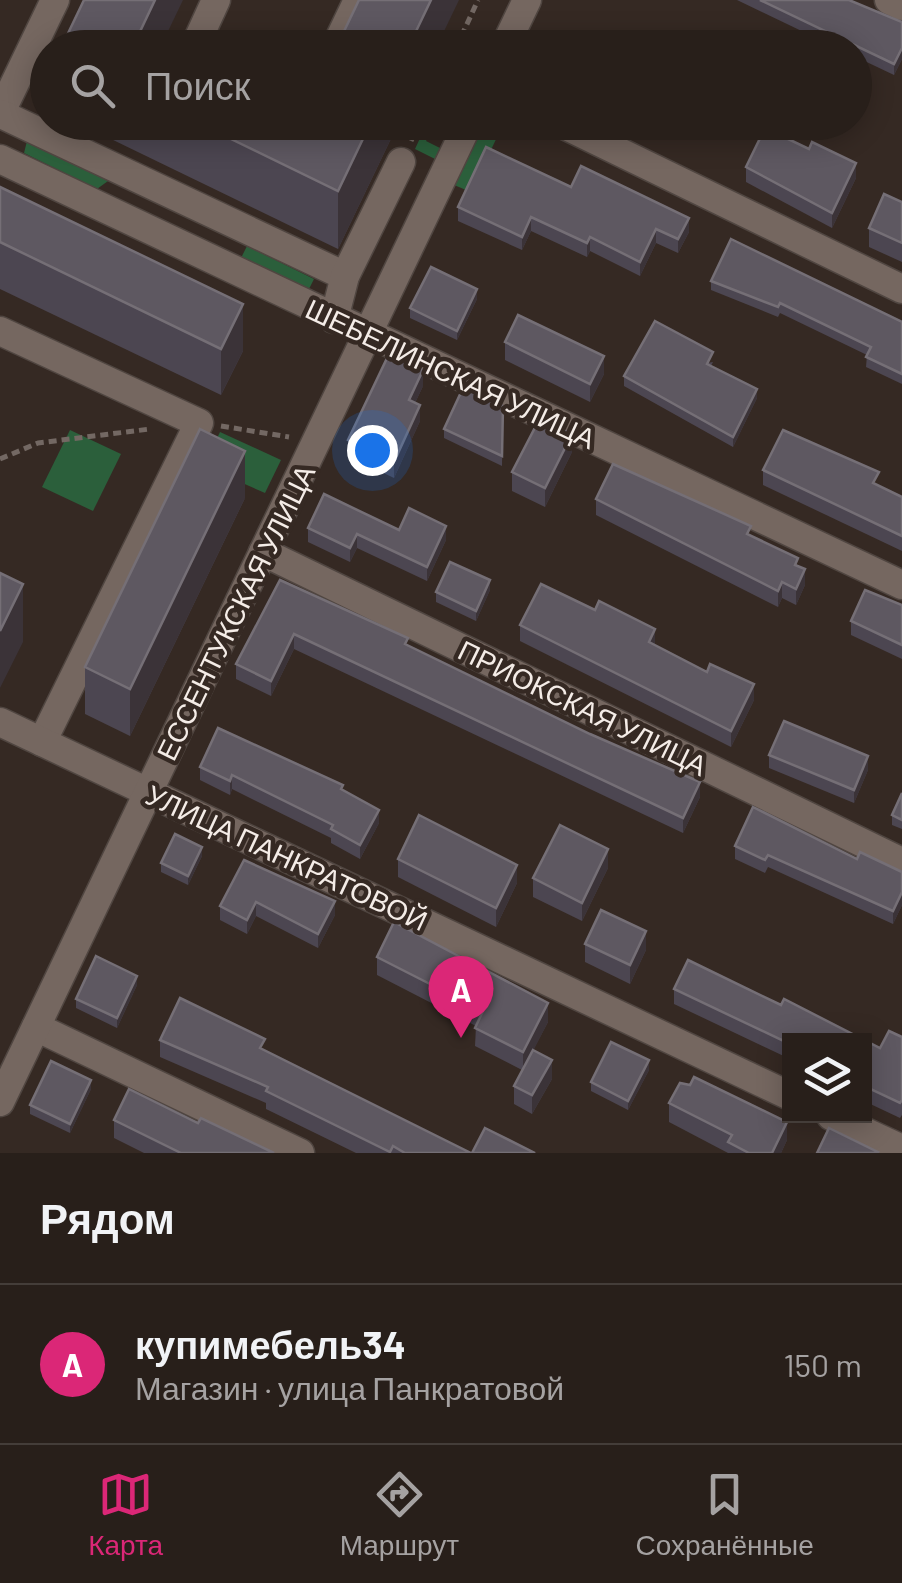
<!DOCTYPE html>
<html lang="ru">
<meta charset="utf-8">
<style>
:root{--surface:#281f1a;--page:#342c27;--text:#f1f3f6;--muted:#a5a2a2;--line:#443d39;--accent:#db2777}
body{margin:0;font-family:Barlow,sans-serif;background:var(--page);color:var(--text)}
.controls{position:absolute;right:30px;bottom:30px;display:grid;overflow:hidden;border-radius:0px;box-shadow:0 5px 25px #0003}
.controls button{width:90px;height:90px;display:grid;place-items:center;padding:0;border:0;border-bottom:2px solid var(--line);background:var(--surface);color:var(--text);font:50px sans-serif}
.you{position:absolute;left:372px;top:450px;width:35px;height:35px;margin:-25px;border:8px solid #fff;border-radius:50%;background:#1a73e8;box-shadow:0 0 0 15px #1a73e833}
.badge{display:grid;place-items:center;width:65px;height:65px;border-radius:50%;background:var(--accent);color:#fff;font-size:32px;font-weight:700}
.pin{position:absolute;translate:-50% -82px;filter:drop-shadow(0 2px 5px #0008)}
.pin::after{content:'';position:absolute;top:52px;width:35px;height:30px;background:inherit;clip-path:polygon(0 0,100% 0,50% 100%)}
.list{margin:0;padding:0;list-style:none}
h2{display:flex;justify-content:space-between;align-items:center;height:130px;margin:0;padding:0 40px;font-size:42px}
h2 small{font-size:32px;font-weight:400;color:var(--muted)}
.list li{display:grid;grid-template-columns:65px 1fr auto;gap:30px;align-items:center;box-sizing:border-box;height:160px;padding:0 40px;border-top:2px solid var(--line)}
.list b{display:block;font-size:38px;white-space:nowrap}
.list p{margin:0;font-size:32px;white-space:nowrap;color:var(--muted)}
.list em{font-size:32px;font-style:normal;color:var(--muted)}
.icon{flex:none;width:55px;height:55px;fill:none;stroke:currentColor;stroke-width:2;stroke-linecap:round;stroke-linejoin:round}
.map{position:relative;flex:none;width:902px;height:1153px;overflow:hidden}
.search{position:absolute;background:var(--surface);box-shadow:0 5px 25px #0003;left:30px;right:30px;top:30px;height:110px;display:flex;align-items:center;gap:25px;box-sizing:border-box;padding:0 35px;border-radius:55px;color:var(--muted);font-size:38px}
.sheet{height:290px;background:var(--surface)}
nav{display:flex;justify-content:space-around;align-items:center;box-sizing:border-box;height:140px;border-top:2px solid var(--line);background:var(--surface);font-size:28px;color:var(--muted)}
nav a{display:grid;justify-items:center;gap:5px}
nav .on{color:var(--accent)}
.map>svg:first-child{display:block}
</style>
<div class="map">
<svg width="902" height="1153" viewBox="0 0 902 1153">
<rect width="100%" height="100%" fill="#352923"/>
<!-- green -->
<g fill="#2b5f3b">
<path d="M427,123H434L426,141L440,148L435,159L415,149Z"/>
<path d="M482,125L499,133L471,192L454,185Z"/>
<path d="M27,141L108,181L97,189L24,153Z"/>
<path d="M247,246L314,279L308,291L241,258Z"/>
<path d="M70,430L121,454L93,511L42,487Z"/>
<path d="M220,432L281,460L265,493L204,466Z"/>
</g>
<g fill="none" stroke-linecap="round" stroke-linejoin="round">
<defs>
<g id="minor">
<path d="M889,0L902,6"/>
<path d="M194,48L216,0"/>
<path d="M335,48L358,0"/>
<path d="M504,48L527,0"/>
<path d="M0,114L55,0"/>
<path d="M1,114L345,276"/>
<path d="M558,122L902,289"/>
<path d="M0,159L902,585"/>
<path d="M334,319L345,276L401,162"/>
<path d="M0,331L199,423L42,742"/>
<path d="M263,552L902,862"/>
<path d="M0,722L790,1096"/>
<path d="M36,1027L300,1153"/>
<path d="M0,1102L469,122"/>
<path d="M831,1116L902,1149"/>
</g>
</defs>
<!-- minor casing -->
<use href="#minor" stroke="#504641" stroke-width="31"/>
<!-- path -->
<g stroke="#736863" stroke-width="5" stroke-dasharray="8 5" stroke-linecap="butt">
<path d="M456,48L478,0"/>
<path d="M41,107L48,95"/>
<path d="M411,141L420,122"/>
<path d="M221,426L289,437"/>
<path d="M0,459L38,443L150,429"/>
</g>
<!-- minor -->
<use href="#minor" stroke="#756760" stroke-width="28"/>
</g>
<!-- wall -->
<g fill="#4c4651">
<path d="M737,0H849L902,22V59L894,75L854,56V48H837Z"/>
<path d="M76,122H399L338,249Z"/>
<path d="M611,122H625L623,128Z"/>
<path d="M727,122H743L740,129Z"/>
<path d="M746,167L856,178L832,228L746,182Z"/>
<path d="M0,187L243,351L221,395L0,289Z"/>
<path d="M571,187L689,232L678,253L656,243L640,276L590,251L587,257L531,231L522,250L458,221V207Z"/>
<path d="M902,202V262L869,247V228Z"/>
<path d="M711,281L902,322V384L866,367L867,355L780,313L778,317L711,290Z"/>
<path d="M477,299L457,340L410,318V308Z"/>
<path d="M505,342L604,374L590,402L505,360Z"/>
<path d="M713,362L711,366L757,398L733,447L624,386V376Z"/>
<path d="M423,386L415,403L420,421L394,478L348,456V440Z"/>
<path d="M503,406L502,466L444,438V429Z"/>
<path d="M572,452L545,507L512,491V472Z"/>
<path d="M763,470L879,486L902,497V551L763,485Z"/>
<path d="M245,498L130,736L85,714V667Z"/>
<path d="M596,499L751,536L798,566L805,585L796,605L782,598L778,607L596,515Z"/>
<path d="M308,528L399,530L446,540L427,581L357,548L350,562L308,542Z"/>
<path d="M280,580L408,645L700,797L683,833L294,649L271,696L236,679V664Z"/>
<path d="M490,590L476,621L436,602V592Z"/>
<path d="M902,605V659L851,635V621Z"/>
<path d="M520,625L655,646L754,700L731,747L520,641Z"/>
<path d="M769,755L868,770L854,803L769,768Z"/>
<path d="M200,767L343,790L379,823L360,859L331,843V838L232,789L230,795L200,780Z"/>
<path d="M902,793V829L892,825V815Z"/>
<path d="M735,846L857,859L902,872V905L893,924L768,867L765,873L735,859Z"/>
<path d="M202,856L188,885L161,872V863Z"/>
<path d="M398,859L517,883L496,927L398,877Z"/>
<path d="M244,860L335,915L318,948L256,916L247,934L220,920V906Z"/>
<path d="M608,868L582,921L533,897V878Z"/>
<path d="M585,944L646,950L630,984L585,962Z"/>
<path d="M377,957L548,1022L533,1050L552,1079L532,1114L514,1104V1086L522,1070L475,1046L476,1026L377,975Z"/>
<path d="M688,960L781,1005L784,999L880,1048L889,1031L902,1037V1115L900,1118L864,1101V1040H790V1059L674,1004V989Z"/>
<path d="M137,985L117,1028L76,1008V999Z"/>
<path d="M160,1040L265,1051L471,1153H356L266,1109V1103L160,1057Z"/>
<path d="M649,1070L628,1110L591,1091V1082Z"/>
<path d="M91,1089L70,1133L30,1114V1105Z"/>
<path d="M669,1103L787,1140L781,1153H728L669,1122Z"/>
<path d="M114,1120L198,1123L274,1153H144L114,1138Z"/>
</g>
<!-- shaded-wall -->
<g fill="#3b3338">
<path d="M155,0H183L160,48H136V40Z"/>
<path d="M431,0H459L436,48H408Z"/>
<path d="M902,48V59L894,75V64Z"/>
<path d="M371,122H399L338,249V191Z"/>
<path d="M856,163V178L832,228V213Z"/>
<path d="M531,217V231L522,250V237Z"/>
<path d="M689,218V232L678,253V239Z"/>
<path d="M656,229V243L640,276V262Z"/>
<path d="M590,237V251L587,257V243Z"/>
<path d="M477,289V299L457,340V331Z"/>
<path d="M243,304V351L221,395V349Z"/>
<path d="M604,356V374L590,402V384Z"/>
<path d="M423,370V386L409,416V400Z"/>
<path d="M757,389V398L733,447V437Z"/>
<path d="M420,405V421L394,478V462Z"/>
<path d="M572,434V452L545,507V488Z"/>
<path d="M245,451V498L130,736V689Z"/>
<path d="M446,526V540L427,581V567Z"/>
<path d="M357,534V548L350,562V548Z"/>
<path d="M805,569V585L796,605V589Z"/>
<path d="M490,580V590L476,621V611Z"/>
<path d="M782,582V598L778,607V591Z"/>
<path d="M23,584V642L0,688V631Z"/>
<path d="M655,629V645L649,658V642Z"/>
<path d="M294,634V649L271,696V681Z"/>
<path d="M754,684V700L731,747V731Z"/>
<path d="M868,756V770L854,803V790Z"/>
<path d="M232,775V789L230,795V781Z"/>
<path d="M700,782V797L683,833V818Z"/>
<path d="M379,810V823L360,859V845Z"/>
<path d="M202,847V856L188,885V876Z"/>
<path d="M608,849V868L582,921V903Z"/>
<path d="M517,865V883L496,927V908Z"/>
<path d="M902,892V905L893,924V911Z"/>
<path d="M335,901V915L318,948V934Z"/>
<path d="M256,902V916L247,934V920Z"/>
<path d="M646,931V950L630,984V965Z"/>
<path d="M137,976V985L117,1028V1018Z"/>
<path d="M548,1003V1022L523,1071V1052Z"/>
<path d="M552,1060V1079L532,1114V1095Z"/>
<path d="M649,1060V1070L628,1110V1101Z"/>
<path d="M91,1080V1089L70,1133V1124Z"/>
<path d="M787,1122V1140L781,1153H772Z"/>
</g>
<!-- building -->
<g fill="#5e5861" stroke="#756f76" stroke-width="2.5">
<path d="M84,0H155L136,40L151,48H61Z"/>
<path d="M359,0H431L408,48H336Z"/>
<path d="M760,0H849L902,22V48L894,64Z"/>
<path d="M541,33L570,48H535Z"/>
<path d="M705,36L729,48H700Z"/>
<path d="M189,39L208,48H185Z"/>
<path d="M196,122H371L338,191Z"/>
<path d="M765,128L809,149L812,142L856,163L832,213L746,167Z"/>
<path d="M486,147L571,187L581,166L689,218L678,239L656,229L640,262L590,237L587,243L531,217L522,237L458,207Z"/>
<path d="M0,187L243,304L221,349L0,242Z"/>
<path d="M884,194L902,202V243L869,228Z"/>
<path d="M731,239L902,322V374L866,357L871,347L780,303L778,307L711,281Z"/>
<path d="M431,267L477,289L457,331L410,308Z"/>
<path d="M518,315L604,356L590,384L505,342Z"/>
<path d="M655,321L713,352L707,364L757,389L733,437L624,376Z"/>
<path d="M389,354L423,370L409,400L420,405L394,462L348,440Z"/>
<path d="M463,388L503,406L502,456L444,429Z"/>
<path d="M540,418L572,434L545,488L512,472Z"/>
<path d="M200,429L245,451L130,689L85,667Z"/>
<path d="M783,430L879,472L873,483L902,497V536L763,470Z"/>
<path d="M613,464L751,526L747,534L798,558L795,565L805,569L796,589L782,582L778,591L596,499Z"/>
<path d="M324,494L399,530L409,508L446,526L427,567L357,534L350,548L308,528Z"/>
<path d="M450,562L490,580L476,611L436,592Z"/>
<path d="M0,573L23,584L0,631Z"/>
<path d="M280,580L408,638L405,644L590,734L700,782L683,818L294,634L271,681L236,664Z"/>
<path d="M541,584L595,610L599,601L655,629L649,642L707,672L710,664L754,684L731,731L520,625Z"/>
<path d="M865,590L902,605V645L851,621Z"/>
<path d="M784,721L868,756L854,790L769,755Z"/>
<path d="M218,728L343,785L341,789L379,810L360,845L331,829L333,825L232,775L230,781L200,767Z"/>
<path d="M902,793V820L892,815Z"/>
<path d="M753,807L857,859L860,852L902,872V892L893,911L768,855L765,860L735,846Z"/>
<path d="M419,815L517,865L496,908L398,859Z"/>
<path d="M560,825L608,849L582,903L533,878Z"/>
<path d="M175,834L202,847L188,876L161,863Z"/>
<path d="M244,860L335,901L318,934L256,902L247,920L220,906Z"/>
<path d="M601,910L646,931L630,965L585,944Z"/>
<path d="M394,922L548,1003L523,1052L475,1028L483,1011L377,957Z"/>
<path d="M96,956L137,976L117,1018L76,999Z"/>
<path d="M688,960L781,1005L784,999L880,1048L889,1031L902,1037V1100L900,1103L864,1086V1040H790V1044L674,989Z"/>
<path d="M180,998L265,1039L260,1048L471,1153H405L393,1146L390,1152L266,1091L268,1087L160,1040Z"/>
<path d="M611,1042L649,1060L628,1101L591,1082Z"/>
<path d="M533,1050L552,1060L532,1095L514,1086Z"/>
<path d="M51,1061L91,1080L70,1124L30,1105Z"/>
<path d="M694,1077L787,1122L772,1153H749L728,1142L732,1135L669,1103L680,1083L690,1085Z"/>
<path d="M129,1089L198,1123L201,1118L274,1153H181L114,1120Z"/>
<path d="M485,1128L535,1153H472Z"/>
<path d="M829,1128L878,1152L877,1153H817Z"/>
</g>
<g text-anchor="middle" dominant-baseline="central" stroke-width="9" stroke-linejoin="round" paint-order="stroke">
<!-- street labels -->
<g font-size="28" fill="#f4ece7" stroke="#352923">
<text transform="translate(451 373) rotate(25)">ШЕБЕЛИНСКАЯ УЛИЦА</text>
<text transform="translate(235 612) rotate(-64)">ЕССЕНТУКСКАЯ УЛИЦА</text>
<text transform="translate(583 707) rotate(26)">ПРИОКСКАЯ УЛИЦА</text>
<text transform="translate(287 857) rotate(25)">УЛИЦА ПАНКРАТОВОЙ</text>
</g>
</g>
</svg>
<div class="controls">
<button><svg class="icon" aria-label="layers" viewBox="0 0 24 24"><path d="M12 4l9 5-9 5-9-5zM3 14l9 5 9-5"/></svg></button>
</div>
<div class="you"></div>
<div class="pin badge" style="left:461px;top:1038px">A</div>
<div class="search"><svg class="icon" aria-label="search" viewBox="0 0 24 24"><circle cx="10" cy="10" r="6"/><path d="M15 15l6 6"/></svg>Поиск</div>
</div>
<section class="sheet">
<h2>Рядом<small></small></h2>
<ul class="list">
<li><span class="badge">A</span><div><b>купимебель34</b><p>Магазин · улица Панкратовой</p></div><em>150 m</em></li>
</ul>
</section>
<nav>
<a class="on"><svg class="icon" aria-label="map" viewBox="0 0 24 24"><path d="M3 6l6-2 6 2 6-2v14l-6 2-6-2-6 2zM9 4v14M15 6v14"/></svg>Карта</a>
<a><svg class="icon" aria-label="directions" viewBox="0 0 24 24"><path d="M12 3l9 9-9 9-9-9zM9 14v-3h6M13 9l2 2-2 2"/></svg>Маршрут</a>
<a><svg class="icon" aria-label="saved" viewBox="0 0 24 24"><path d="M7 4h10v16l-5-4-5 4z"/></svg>Сохранённые</a>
</nav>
